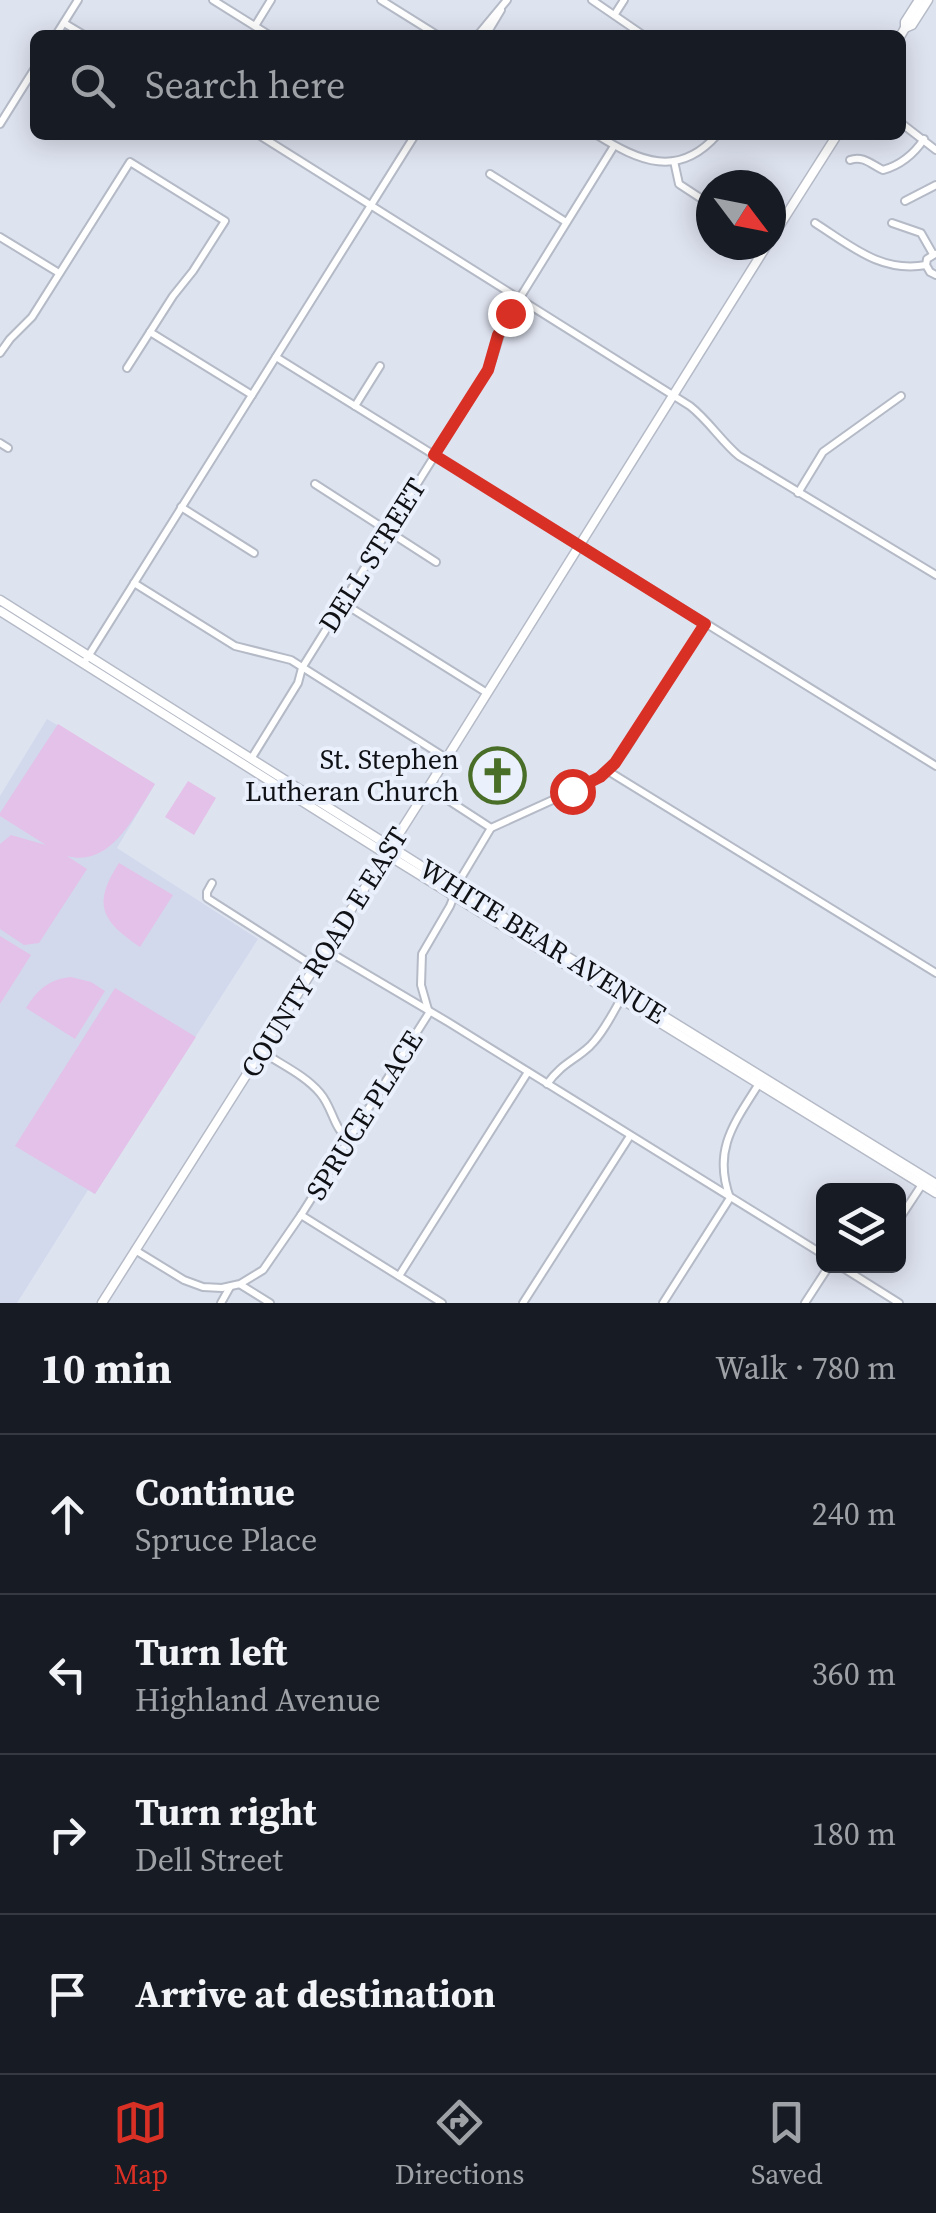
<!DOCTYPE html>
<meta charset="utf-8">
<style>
:root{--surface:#171b24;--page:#20242c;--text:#f1f3f6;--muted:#9ea1a6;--line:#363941;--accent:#d93025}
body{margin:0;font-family:"Source Serif 4",serif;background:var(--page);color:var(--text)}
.controls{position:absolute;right:30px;bottom:30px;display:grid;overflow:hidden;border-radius:15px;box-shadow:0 5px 25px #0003}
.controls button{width:90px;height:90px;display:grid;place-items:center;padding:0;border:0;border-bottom:2px solid var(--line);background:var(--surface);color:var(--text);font:50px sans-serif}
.compass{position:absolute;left:696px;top:170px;width:90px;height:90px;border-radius:50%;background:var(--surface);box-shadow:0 5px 25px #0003;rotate:122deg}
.stop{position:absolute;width:30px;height:30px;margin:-22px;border:8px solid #d93025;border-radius:50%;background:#fff}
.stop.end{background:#d93025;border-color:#fff;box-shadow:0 2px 10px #0008}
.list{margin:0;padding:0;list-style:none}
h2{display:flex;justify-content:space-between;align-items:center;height:130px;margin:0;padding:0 40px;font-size:42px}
h2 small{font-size:32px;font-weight:400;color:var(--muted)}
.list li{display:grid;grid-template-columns:65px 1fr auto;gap:30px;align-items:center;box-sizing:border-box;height:160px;padding:0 40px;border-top:2px solid var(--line)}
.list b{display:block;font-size:38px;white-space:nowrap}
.list p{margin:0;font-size:32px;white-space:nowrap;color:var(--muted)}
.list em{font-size:32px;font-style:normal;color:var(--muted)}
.icon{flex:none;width:55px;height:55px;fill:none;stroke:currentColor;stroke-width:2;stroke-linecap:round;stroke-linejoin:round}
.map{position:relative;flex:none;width:936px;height:1303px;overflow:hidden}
.search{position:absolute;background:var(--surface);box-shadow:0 5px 25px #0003;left:30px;right:30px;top:30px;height:110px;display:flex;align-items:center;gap:25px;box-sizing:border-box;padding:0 35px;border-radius:15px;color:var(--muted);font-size:38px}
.sheet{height:770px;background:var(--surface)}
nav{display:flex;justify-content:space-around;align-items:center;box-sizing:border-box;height:140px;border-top:2px solid var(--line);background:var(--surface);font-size:28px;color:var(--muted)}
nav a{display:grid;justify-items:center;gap:5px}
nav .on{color:var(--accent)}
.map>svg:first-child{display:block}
</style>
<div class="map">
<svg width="936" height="1303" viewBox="0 0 936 1303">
<rect width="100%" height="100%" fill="#dee3f0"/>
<!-- built -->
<path fill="#d2d9ed" d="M47,719L155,784L117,848L258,939L95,1194L88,1190L17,1303H0V796Z"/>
<!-- grass -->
<g fill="#e4c1e8">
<path d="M58,724L155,784C135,815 111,868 67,856L87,869L39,943L24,945L0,929V844L11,835L46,845L0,816V813Z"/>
<path d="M188,781L216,798L194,835L165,817Z"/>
<path d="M119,863L173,895L140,947C101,921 92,904 119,863Z"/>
<path d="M0,936L31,955L0,1004Z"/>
<path d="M71,977L91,982L105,991L75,1039L26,1008C37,990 49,979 71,977Z"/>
<path d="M115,988L196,1037L95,1194L15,1146Z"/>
</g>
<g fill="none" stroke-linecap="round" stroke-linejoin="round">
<defs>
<g id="minor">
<path d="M213,0L269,35"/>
<path d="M381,0L437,35"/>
<path d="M592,0L643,35"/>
<path d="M615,14L624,0"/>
<path d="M64,23L84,35"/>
<path d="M255,26L271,0"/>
<path d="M56,35L78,0"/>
<path d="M478,35L507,0"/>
<path d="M486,35L501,10"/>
<path d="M901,123L936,150"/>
<path d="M0,124L35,68"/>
<path d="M259,135L690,406C709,421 721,441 739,456L936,575"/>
<path d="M597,135C639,161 678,179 717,135"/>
<path d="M850,160C863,155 872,165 883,170C901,165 914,154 924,139"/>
<path d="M674,161L679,184L711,205"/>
<path d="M490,174L566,222"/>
<path d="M905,201L936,185"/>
<path d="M815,223C851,246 881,273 926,265"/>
<path d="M892,223L921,233L933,254"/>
<path d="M0,237L59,273"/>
<path d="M935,254L927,259L926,265L930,272L936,275"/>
<path d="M150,332L252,395"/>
<path d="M0,353L10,339L32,317L130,162L225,221L193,271L173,296L127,368"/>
<path d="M276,357L936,766"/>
<path d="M355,406L380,366"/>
<path d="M0,443L8,448"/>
<path d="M315,484L436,562"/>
<path d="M798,493L823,452L901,396"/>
<path d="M181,507L254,553"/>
<path d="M134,583L235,646L291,660L446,758"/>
<path d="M343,603L487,693"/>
<path d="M84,663L415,135"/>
<path d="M251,759L298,683L302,668L482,380L492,360L503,325L614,146"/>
<path d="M608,771L936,973"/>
<path d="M428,787L491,828"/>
<path d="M212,883L207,892V898L315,967"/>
<path d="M326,950L448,1022L824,1255"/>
<path d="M261,1051C280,1064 305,1075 320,1093C333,1108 333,1128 349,1140"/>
<path d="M547,1084C561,1064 574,1061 590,1046C603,1033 613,1013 622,997"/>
<path d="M301,1215L442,1303"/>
<path d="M898,1221L923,1183"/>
<path d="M135,1250L184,1280L203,1287L222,1288L240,1284L263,1270L301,1215L429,1013L421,985L422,954L450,906L461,878L491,828L590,783L608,771L625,750L705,624"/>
<path d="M840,1266L899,1303"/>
<path d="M399,1276L528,1072"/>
<path d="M241,1285L270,1303"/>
<path d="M221,1303L230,1287"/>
<path d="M523,1303L630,1136"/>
<path d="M663,1303L730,1198C712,1149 735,1122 760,1082"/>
<path d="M805,1303L829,1266"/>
</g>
<g id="major">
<path d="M905,28L912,25L928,0"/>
<path d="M901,35L905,28V22L919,0"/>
<path d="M771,239L837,135"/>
<path d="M0,600L456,888L936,1184"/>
<path d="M0,611L386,854L936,1193"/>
<path d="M102,1303L428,788L767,245"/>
</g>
</defs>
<!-- minor casing -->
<use href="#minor" stroke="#b5bac7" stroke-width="10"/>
<!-- major casing -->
<use href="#major" stroke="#b5bac7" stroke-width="11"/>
<!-- minor -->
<use href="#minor" stroke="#fff" stroke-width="6"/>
<!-- major -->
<use href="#major" stroke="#fff" stroke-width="8"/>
</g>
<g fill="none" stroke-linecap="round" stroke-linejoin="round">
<!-- route -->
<path stroke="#d93025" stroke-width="12" d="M510,313L498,335L488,370L434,455L705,624L615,763L600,777L572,791"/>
</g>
<!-- icons -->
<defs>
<symbol id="church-ring" viewBox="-11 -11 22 22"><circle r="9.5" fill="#ebf0fd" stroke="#496e28" stroke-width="1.5"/><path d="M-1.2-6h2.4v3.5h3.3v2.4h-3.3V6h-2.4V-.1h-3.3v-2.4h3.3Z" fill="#496e28"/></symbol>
</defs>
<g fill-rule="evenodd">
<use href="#church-ring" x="466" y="744" width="63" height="63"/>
</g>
<g text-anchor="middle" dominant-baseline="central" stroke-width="8" stroke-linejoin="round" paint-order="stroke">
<!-- street labels -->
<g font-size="28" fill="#0f1115" stroke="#ebf0fd">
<text transform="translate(372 555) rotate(-58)">DELL STREET</text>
<text transform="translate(543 941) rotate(32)">WHITE BEAR AVENUE</text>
<text transform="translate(324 952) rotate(-58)">COUNTY ROAD E EAST</text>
<text transform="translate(364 1115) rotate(-58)">SPRUCE PLACE</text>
</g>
<!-- poi labels -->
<g font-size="28" fill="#0f1115" stroke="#ebf0fd" text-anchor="end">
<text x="459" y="759">St. Stephen<tspan x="459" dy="32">Lutheran Church</tspan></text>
</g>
</g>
</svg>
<div class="controls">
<button><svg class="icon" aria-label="layers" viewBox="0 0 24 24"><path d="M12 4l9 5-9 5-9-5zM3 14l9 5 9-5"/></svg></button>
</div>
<svg class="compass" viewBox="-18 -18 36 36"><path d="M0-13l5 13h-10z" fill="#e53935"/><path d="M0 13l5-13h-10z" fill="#9ea1a6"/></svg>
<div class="stop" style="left:572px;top:791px"></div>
<div class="stop end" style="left:510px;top:313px"></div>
<div class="search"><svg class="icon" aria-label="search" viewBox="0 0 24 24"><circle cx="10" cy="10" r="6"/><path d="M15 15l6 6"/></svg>Search here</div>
</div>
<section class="sheet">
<h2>10 min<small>Walk · 780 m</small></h2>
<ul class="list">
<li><svg class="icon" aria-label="ahead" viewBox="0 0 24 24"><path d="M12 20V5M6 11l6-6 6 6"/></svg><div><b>Continue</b><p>Spruce Place</p></div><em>240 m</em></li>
<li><svg class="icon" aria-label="left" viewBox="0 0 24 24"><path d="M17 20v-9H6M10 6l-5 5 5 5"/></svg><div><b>Turn left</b><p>Highland Avenue</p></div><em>360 m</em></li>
<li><svg class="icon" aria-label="right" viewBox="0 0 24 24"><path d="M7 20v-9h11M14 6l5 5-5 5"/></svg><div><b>Turn right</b><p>Dell Street</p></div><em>180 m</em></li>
<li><svg class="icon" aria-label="arrive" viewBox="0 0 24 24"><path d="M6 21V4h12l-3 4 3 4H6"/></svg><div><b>Arrive at destination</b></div></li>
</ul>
</section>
<nav>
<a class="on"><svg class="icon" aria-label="map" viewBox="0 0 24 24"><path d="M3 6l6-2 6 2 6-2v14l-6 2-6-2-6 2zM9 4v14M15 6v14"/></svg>Map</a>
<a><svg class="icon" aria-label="directions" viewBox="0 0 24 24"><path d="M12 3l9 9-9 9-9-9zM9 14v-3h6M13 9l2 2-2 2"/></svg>Directions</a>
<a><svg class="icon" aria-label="saved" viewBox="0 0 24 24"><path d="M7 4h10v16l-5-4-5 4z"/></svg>Saved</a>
</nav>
